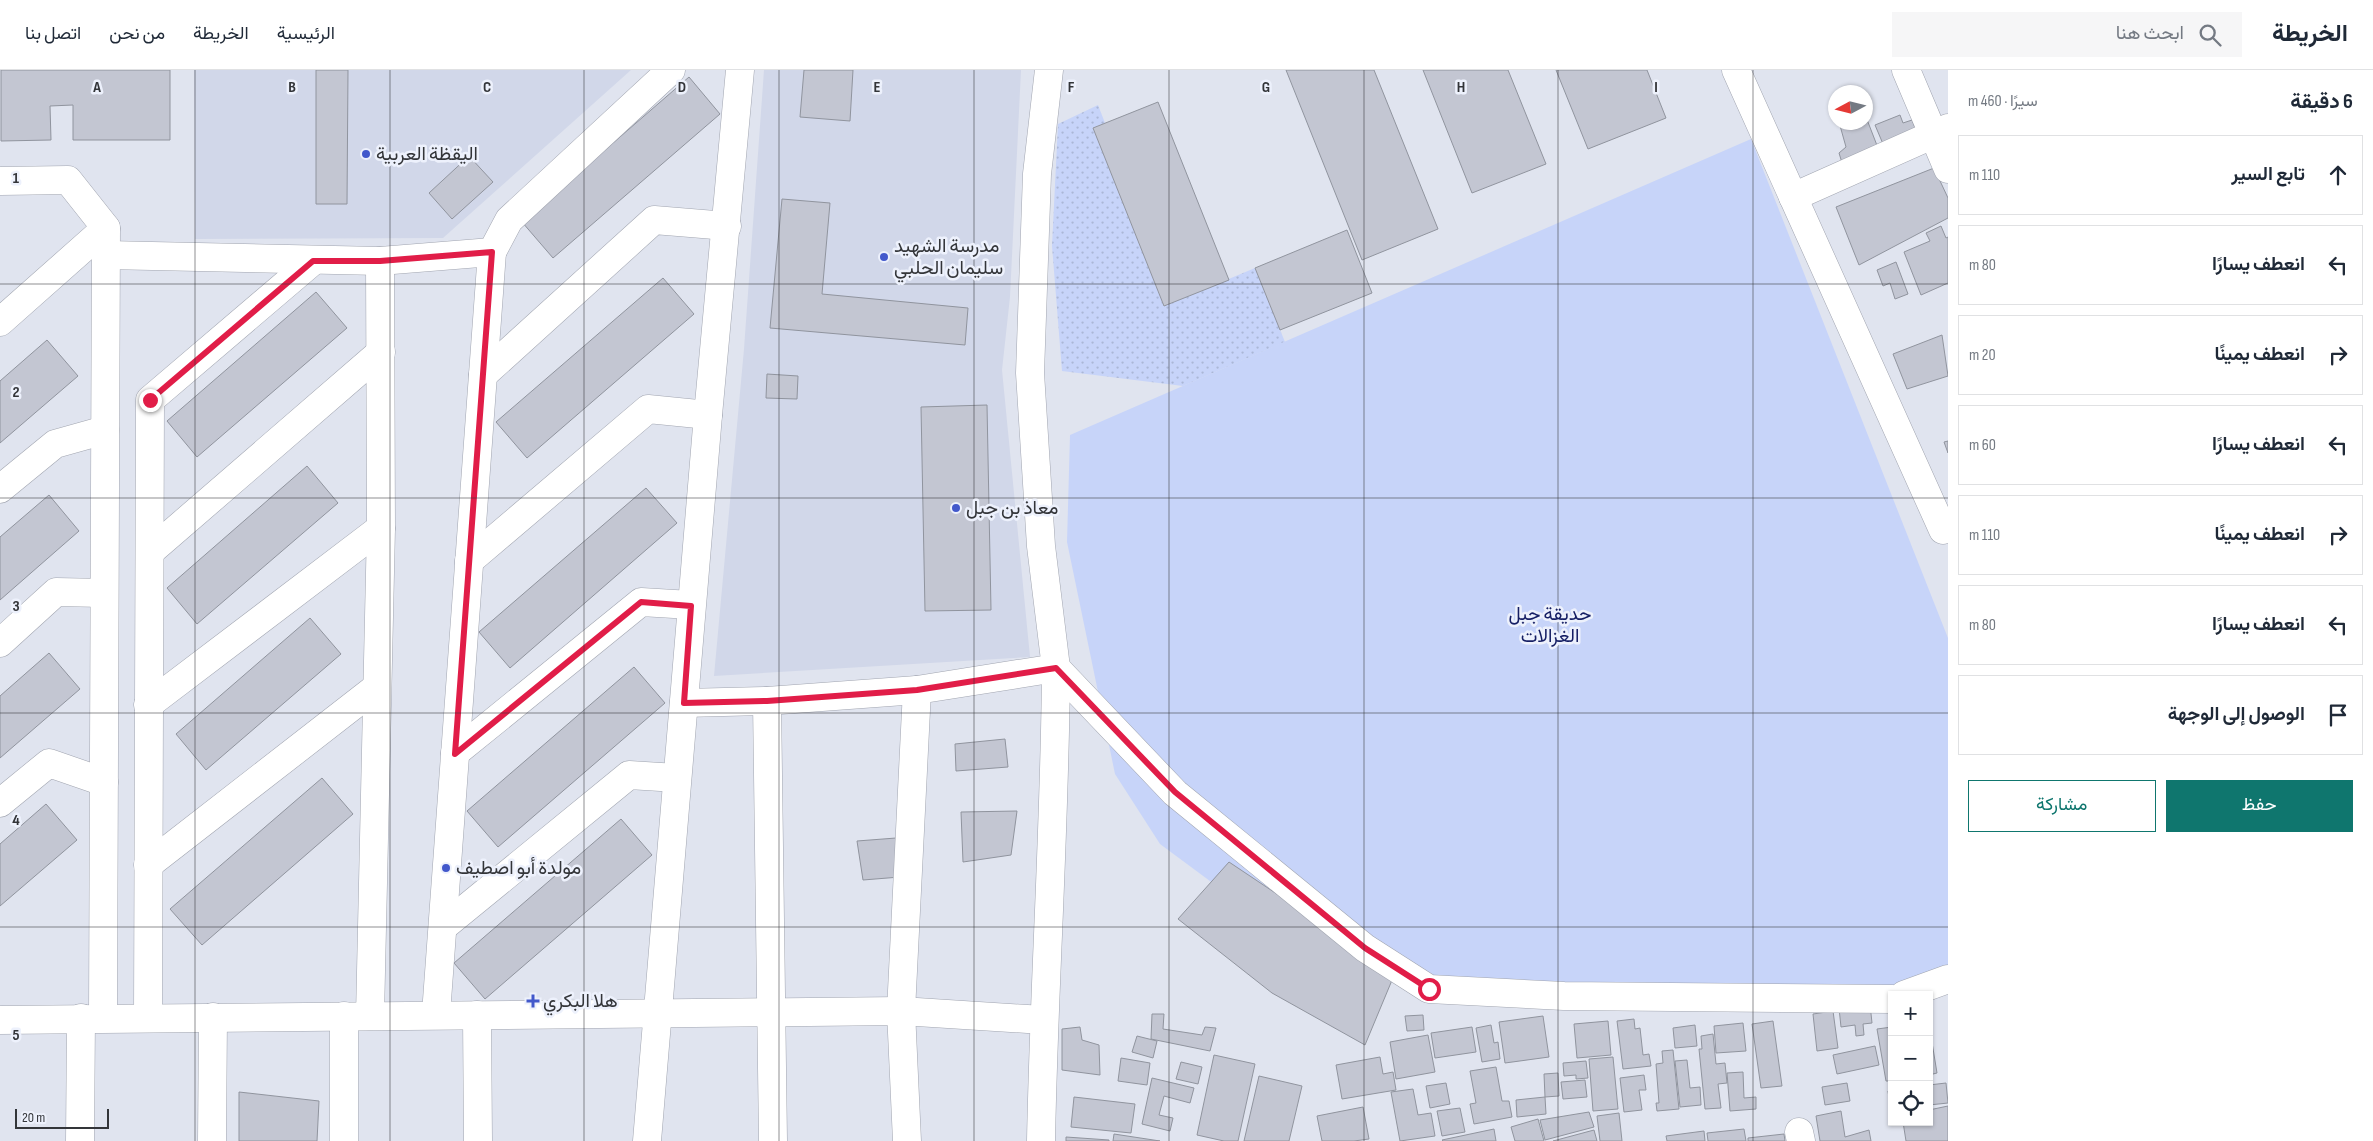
<!DOCTYPE html>
<html lang="ar">
<meta charset="utf-8">
<style>
:root{--surface:#fff;--page:#f6f6f7;--text:#1f2937;--muted:#747a83;--line:#e0e1e3;--accent:#0f766e}
body{margin:0;font-family:"Sofia Sans Condensed",Vazirmatn,sans-serif;background:var(--page);color:var(--text);direction:rtl}
.controls{position:absolute;right:15px;bottom:15px;display:grid;overflow:hidden;border-radius:0px;box-shadow:0 1px 4px #0004}
.controls button{width:45px;height:45px;display:grid;place-items:center;padding:0;border:0;border-bottom:1px solid var(--line);background:var(--surface);color:var(--text);font:25px sans-serif}
.compass{position:absolute;left:1828px;top:15px;width:45px;height:45px;border-radius:50%;background:var(--surface);box-shadow:0 1px 4px #0004;rotate:263deg}
.scale{position:absolute;left:15px;bottom:12px;width:94px;box-sizing:border-box;padding-left:5px;border:2px solid #333539;border-top:0;font-size:14px;line-height:18px;white-space:nowrap;color:#333539;-webkit-text-stroke:4px #edf1fc;paint-order:stroke}
.stop{position:absolute;width:15px;height:15px;margin:-11px;border:4px solid #e11d48;border-radius:50%;background:#fff}
.stop.end{background:#e11d48;border-color:#fff;box-shadow:0 1px 5px #0008}
.list{margin:0;padding:0;list-style:none}
h2{display:flex;justify-content:space-between;align-items:center;height:65px;margin:0;padding:0 20px;font-size:21px}
h2 small{font-size:16px;font-weight:400;color:var(--muted)}
.list li{display:grid;grid-template-columns:32px 1fr auto;gap:15px;align-items:center;box-sizing:border-box;height:80px;margin:0 10px 10px;padding:0 10px;border:1px solid var(--line);border-radius:0px}
.list b{display:block;font-size:19px;white-space:nowrap}
.list em{font-size:16px;font-style:normal;color:var(--muted)}
.actions{display:flex;gap:10px;padding:15px 20px}
.actions a{flex:1;padding:11px 0;border:1px solid var(--accent);border-radius:0px;text-align:center;font-size:18px;color:var(--accent)}
.actions .main{background:var(--accent);color:#fff}
.icon{flex:none;width:28px;height:28px;fill:none;stroke:currentColor;stroke-width:2;stroke-linecap:round;stroke-linejoin:round}
.map{position:relative;flex:none;width:1948px;height:1071px;overflow:hidden;direction:ltr}
header{display:flex;align-items:center;gap:30px;box-sizing:border-box;height:70px;padding:0 25px;background:var(--surface);border-bottom:1px solid var(--line)}
header strong{font-size:24px}
nav{display:flex;gap:28px;margin-inline-start:auto;font-size:18px}
.search{width:350px;height:45px;background:var(--page);display:flex;align-items:center;gap:12px;box-sizing:border-box;padding:0 18px;border-radius:0px;color:var(--muted);font-size:19px}
main{display:flex}
aside{flex:1;background:var(--surface)}
.map>svg:first-child{display:block}
</style>
<header>
<strong>الخريطة</strong>
<div class="search"><svg class="icon" aria-label="search" viewBox="0 0 24 24"><circle cx="10" cy="10" r="6"/><path d="M15 15l6 6"/></svg>ابحث هنا</div>
<nav><a>الرئيسية</a><a>الخريطة</a><a>من نحن</a><a>اتصل بنا</a></nav>
</header>
<main>
<aside>
<h2>6 دقيقة<small>سيرًا · 460 m</small></h2>
<ul class="list">
<li><svg class="icon" aria-label="ahead" viewBox="0 0 24 24"><path d="M12 20V5M6 11l6-6 6 6"/></svg><div><b>تابع السير</b></div><em>110 m</em></li>
<li><svg class="icon" aria-label="left" viewBox="0 0 24 24"><path d="M17 20v-9H6M10 6l-5 5 5 5"/></svg><div><b>انعطف يسارًا</b></div><em>80 m</em></li>
<li><svg class="icon" aria-label="right" viewBox="0 0 24 24"><path d="M7 20v-9h11M14 6l5 5-5 5"/></svg><div><b>انعطف يمينًا</b></div><em>20 m</em></li>
<li><svg class="icon" aria-label="left" viewBox="0 0 24 24"><path d="M17 20v-9H6M10 6l-5 5 5 5"/></svg><div><b>انعطف يسارًا</b></div><em>60 m</em></li>
<li><svg class="icon" aria-label="right" viewBox="0 0 24 24"><path d="M7 20v-9h11M14 6l5 5-5 5"/></svg><div><b>انعطف يمينًا</b></div><em>110 m</em></li>
<li><svg class="icon" aria-label="left" viewBox="0 0 24 24"><path d="M17 20v-9H6M10 6l-5 5 5 5"/></svg><div><b>انعطف يسارًا</b></div><em>80 m</em></li>
<li><svg class="icon" aria-label="arrive" viewBox="0 0 24 24"><path d="M6 21V4h12l-3 4 3 4H6"/></svg><div><b>الوصول إلى الوجهة</b></div></li>
</ul>
<div class="actions"><a class="main">حفظ</a><a>مشاركة</a></div>
</aside>
<div class="map">
<svg width="1948" height="1071" viewBox="0 0 1948 1071">
<defs>
<pattern id="grass-dots" width="8" height="8" patternUnits="userSpaceOnUse" patternTransform="scale(1.25)"><rect width="8" height="8" fill="#c7d4f9"/><path d="M2 2h.1M6 6h.1" fill="none" stroke="#abb7d6" stroke-width="1.8" stroke-linecap="round"/></pattern>
</defs>
<rect width="100%" height="100%" fill="#e0e4ef"/>
<!-- built -->
<g fill="#d1d7e9">
<path d="M194,0H631L443,168L195,169Z"/>
<path d="M764,0H1021L1010,227L1002,300L1030,587L714,606L744,279Z"/>
</g>
<!-- grass -->
<path fill="url(#grass-dots)" d="M1098,35L1105,53L1093,58L1164,236L1255,198L1285,272L1183,316L1062,301L1052,176L1058,54Z"/>
<!-- park -->
<path fill="#c7d4f9" d="M1751,69L1948,568V899L1892,919H1459L1280,863L1160,774L1115,704L1067,472L1070,365Z"/>
<!-- building -->
<g fill="#c3c6d2" stroke="#90949e">
<path d="M1,0H170V70H73V35L50,36L51,70L1,71Z"/>
<path d="M316,0H348L347,134H316Z"/>
<path d="M804,0H853L850,51L800,47Z"/>
<path d="M1286,0H1374L1438,159L1362,190Z"/>
<path d="M1423,0H1508L1546,94L1472,123Z"/>
<path d="M1556,0H1647L1666,48L1588,79Z"/>
<path d="M689,7L720,44L553,188L522,152Z"/>
<path d="M1158,32L1229,210L1164,236L1093,58Z"/>
<path d="M1900,45L1903,53L1912,50L1919,68L1886,81L1875,55Z"/>
<path d="M1866,47L1878,78L1843,96L1839,83L1846,77L1839,52H1866Z"/>
<path d="M469,86L493,112L452,149L429,123Z"/>
<path d="M1934,98L1948,128V148L1859,195L1836,137Z"/>
<path d="M782,129L830,133L822,224L968,238L965,275L770,258Z"/>
<path d="M1941,156L1946,168L1948,167V213L1921,225L1904,182L1930,171L1926,163Z"/>
<path d="M1347,160L1372,223L1280,260L1255,198Z"/>
<path d="M1896,192L1908,224L1895,229L1890,213L1883,216L1877,200Z"/>
<path d="M663,208L694,244L527,388L496,352Z"/>
<path d="M316,222L347,258L197,387L167,351Z"/>
<path d="M1942,265L1948,306L1907,319L1893,284Z"/>
<path d="M47,270L78,306L0,373V311Z"/>
<path d="M767,304L798,306L797,329L766,328Z"/>
<path d="M987,335L991,540L925,541L921,337Z"/>
<path d="M1948,371V383L1944,372Z"/>
<path d="M307,396L338,433L197,554L167,518Z"/>
<path d="M646,418L677,453L510,598L479,562Z"/>
<path d="M49,425L79,461L0,530V467Z"/>
<path d="M310,548L341,584L206,700L176,664Z"/>
<path d="M49,583L80,619L0,688V626Z"/>
<path d="M634,597L665,633L498,777L467,741Z"/>
<path d="M1005,669L1008,697L956,701L955,674Z"/>
<path d="M322,708L353,744L202,875L170,839Z"/>
<path d="M46,734L77,770L0,836V774Z"/>
<path d="M1017,741L1011,785L963,792L961,742Z"/>
<path d="M621,749L652,785L485,929L454,893Z"/>
<path d="M896,768L900,807L863,810L857,771Z"/>
<path d="M1229,792L1395,903L1365,975L1272,923L1178,849Z"/>
<path d="M1870,934L1872,953L1863,954L1864,965L1856,966L1855,955L1841,957L1839,938Z"/>
<path d="M1833,941L1838,978L1817,981L1813,944Z"/>
<path d="M1152,944H1164L1163,959L1202,965L1205,957L1216,958L1210,981L1151,969Z"/>
<path d="M1423,945L1424,960L1407,961L1405,946Z"/>
<path d="M1543,946L1549,987L1505,993L1499,952Z"/>
<path d="M1634,949L1635,959L1640,958L1643,985L1649,984L1651,996L1623,999L1617,951Z"/>
<path d="M1608,951L1611,985L1577,988L1574,954Z"/>
<path d="M1773,951L1782,1016L1761,1018L1752,954Z"/>
<path d="M1743,953L1746,981L1716,983L1714,956Z"/>
<path d="M1929,954L1937,1003L1929,1005Z"/>
<path d="M1491,955L1494,973L1498,972L1500,989L1482,992L1476,958Z"/>
<path d="M1695,955L1697,976L1675,978L1673,958Z"/>
<path d="M1080,957L1082,970L1099,975L1100,1005L1062,1000V959Z"/>
<path d="M1472,957L1476,982L1435,988L1431,963Z"/>
<path d="M1892,957V1011H1886L1877,959Z"/>
<path d="M1713,964L1716,994L1725,993L1727,1013L1718,1014L1721,1038L1705,1039L1699,979H1702L1701,966Z"/>
<path d="M1428,965L1435,1002L1396,1009L1390,972Z"/>
<path d="M1137,966L1157,971L1153,988L1132,982Z"/>
<path d="M1875,976L1879,995L1837,1004L1833,985Z"/>
<path d="M1673,980L1679,1039L1657,1041L1656,1033H1659L1656,994L1663,993L1662,981Z"/>
<path d="M1214,985L1255,994L1238,1071H1224L1197,1065Z"/>
<path d="M1380,987L1383,1004L1393,1002L1396,1020L1342,1029L1336,995Z"/>
<path d="M1613,987L1618,1039L1593,1041L1589,989Z"/>
<path d="M1121,988L1150,993L1147,1015L1118,1011Z"/>
<path d="M1687,990L1690,1018L1700,1017L1701,1035L1680,1037L1675,991Z"/>
<path d="M1586,991L1588,1008L1576,1009V1005L1564,1006L1563,993Z"/>
<path d="M1181,992L1202,997L1198,1014L1176,1009Z"/>
<path d="M1496,997L1502,1031H1509L1512,1047L1474,1054L1470,1034L1476,1033L1470,1001Z"/>
<path d="M1743,1002L1744,1028L1756,1027V1039L1730,1041L1727,1003Z"/>
<path d="M1558,1003L1559,1026L1545,1027L1544,1004Z"/>
<path d="M1644,1005L1646,1020H1639L1642,1040L1624,1042L1620,1008Z"/>
<path d="M1259,1006L1302,1016L1289,1071H1244Z"/>
<path d="M1152,1008L1194,1018L1190,1033L1164,1026L1159,1045L1173,1048L1170,1061L1142,1054Z"/>
<path d="M1585,1010L1587,1027L1563,1029L1561,1012Z"/>
<path d="M1446,1013L1450,1034L1430,1038L1426,1016Z"/>
<path d="M1847,1013L1850,1031L1825,1035L1822,1017Z"/>
<path d="M1946,1013L1948,1033L1929,1035V1015Z"/>
<path d="M1413,1019L1418,1045L1431,1043L1435,1066L1400,1071L1391,1022Z"/>
<path d="M1892,1020V1041H1891L1888,1021Z"/>
<path d="M239,1022L319,1031L317,1071H239Z"/>
<path d="M1074,1027L1135,1034L1131,1063L1071,1057Z"/>
<path d="M1545,1027L1546,1044L1517,1047L1516,1030Z"/>
<path d="M1948,1036V1071H1906L1903,1052H1929V1040Z"/>
<path d="M1363,1037L1369,1069L1354,1071H1322L1317,1046Z"/>
<path d="M1460,1038L1465,1062L1442,1066L1437,1041Z"/>
<path d="M1841,1041L1845,1067L1869,1060L1871,1071H1820L1816,1046Z"/>
<path d="M1589,1042L1594,1057L1545,1070L1540,1050Z"/>
<path d="M1619,1043L1622,1071H1600L1597,1046Z"/>
<path d="M1538,1049L1544,1071H1515L1511,1057Z"/>
<path d="M1494,1059L1496,1071H1443L1442,1070Z"/>
<path d="M1744,1059L1746,1071H1708L1707,1063Z"/>
<path d="M1594,1060L1597,1071H1553Z"/>
<path d="M1704,1061L1705,1071H1667L1666,1066Z"/>
<path d="M1114,1064L1160,1071H1113Z"/>
<path d="M1784,1064L1785,1071H1748V1068Z"/>
<path d="M1066,1067L1109,1070V1071H1066Z"/>
</g>
<g fill="none" stroke-linecap="round" stroke-linejoin="round">
<defs>
<g id="street">
<path d="M1736,0L1943,460L1948,457"/>
<path d="M1906,0L1948,99"/>
<path d="M0,111L68,110L106,158L103,948"/>
<path d="M1793,127L1948,58"/>
<path d="M106,185L380,191L492,182L509,150L671,0"/>
<path d="M0,252L106,158"/>
<path d="M483,305L654,150L727,156"/>
<path d="M0,419L55,374L105,360"/>
<path d="M151,481L381,282"/>
<path d="M469,491L648,339L708,345"/>
<path d="M0,573L56,522L104,523"/>
<path d="M1056,598L1175,723L1365,878L1429,919L1564,926L1892,929"/>
<path d="M767,631L773,1071"/>
<path d="M684,633L767,631L917,620L1056,598L1041,476L1030,303L1037,104L1049,0"/>
<path d="M148,635L381,458"/>
<path d="M455,683L641,532L691,535"/>
<path d="M0,733L49,693L104,712"/>
<path d="M148,795L377,617"/>
<path d="M443,857L629,705L677,708"/>
<path d="M1904,925L1948,909"/>
<path d="M436,944L492,182"/>
<path d="M477,945L478,1071"/>
<path d="M344,946V1071"/>
<path d="M370,946L381,458L380,191"/>
<path d="M148,947L150,330L313,191"/>
<path d="M0,950L901,941L1043,950"/>
<path d="M1799,1062L1801,1071"/>
<path d="M80,1071L81,948"/>
<path d="M212,1071L213,947"/>
<path d="M647,1071L708,345L740,0"/>
<path d="M907,1071L901,941L917,620"/>
<path d="M1041,1071C1044,913 1055,756 1056,598"/>
</g>
</defs>
<!-- street casing -->
<use href="#street" stroke="#a1a5b0" stroke-width="29"/>
<!-- street -->
<use href="#street" stroke="#fff" stroke-width="28"/>
</g>
<g fill="none" stroke-linecap="round" stroke-linejoin="round">
<!-- route -->
<path stroke="#e11d48" stroke-width="6" d="M150,330L313,191H380L492,182L455,684L641,532L691,536L684,633L767,631L917,620L1056,598L1175,722L1365,878L1429,919"/>
</g>
<!-- grid -->
<path fill="none" stroke="#333539" stroke-width="1" stroke-opacity="0.55" d="M195,0V1071M390,0V1071M584,0V1071M779,0V1071M974,0V1071M1169,0V1071M1364,0V1071M1558,0V1071M1753,0V1071M0,214H1948M0,428H1948M0,643H1948M0,857H1948"/>
<!-- markers -->
<g fill="#4258cb" stroke="#edf1fc" stroke-width="2">
<circle cx="366" cy="84" r="5"/>
<circle cx="884" cy="187" r="5"/>
<circle cx="956" cy="438" r="5"/>
<circle cx="446" cy="798" r="5"/>
<path d="M530.5 923.5h5v5h5v5h-5v5h-5v-5h-5v-5h5z"/>
</g>
<g text-anchor="middle" dominant-baseline="central" stroke-width="5" stroke-linejoin="round" paint-order="stroke">
<!-- poi labels -->
<g font-size="19" fill="#333539" stroke="#edf1fc" text-anchor="start">
<text x="376" y="84">اليقظة العربية</text>
<text x="894" y="176">مدرسة الشهيد<tspan x="894" dy="22">سليمان الحلبي</tspan></text>
<text x="966" y="438">معاذ بن جبل</text>
<text x="456" y="798">مولدة أبو اصطيف</text>
<text x="543" y="931">هلا البكري</text>
</g>
<!-- park labels -->
<g font-size="19" fill="#151e64" stroke="#edf1fc">
<text x="1550" y="544">حديقة جبل<tspan x="1550" dy="22">الغزالات</tspan></text>
</g>
</g>
<g font-size="16" text-anchor="middle" font-weight="bold" fill="#333539" stroke="#edf1fc" stroke-width="5" stroke-linejoin="round" paint-order="stroke">
<text x="97" y="22">A</text>
<text x="292" y="22">B</text>
<text x="487" y="22">C</text>
<text x="682" y="22">D</text>
<text x="877" y="22">E</text>
<text x="1071" y="22">F</text>
<text x="1266" y="22">G</text>
<text x="1461" y="22">H</text>
<text x="1656" y="22">I</text>
<text x="16" y="113">1</text>
<text x="16" y="327">2</text>
<text x="16" y="541">3</text>
<text x="16" y="755">4</text>
<text x="16" y="970">5</text>
</g>
</svg>
<div class="controls">
<button>+</button>
<button>−</button>
<button><svg class="icon" aria-label="locate" viewBox="0 0 24 24"><circle cx="12" cy="12" r="6"/><path d="M12 2v4M12 18v4M2 12h4M18 12h4"/></svg></button>
</div>
<svg class="compass" viewBox="-18 -18 36 36"><path d="M0-13l5 13h-10z" fill="#e53935"/><path d="M0 13l5-13h-10z" fill="#747a83"/></svg>
<div class="scale">20 m</div>
<div class="stop" style="left:1429px;top:919px"></div>
<div class="stop end" style="left:150px;top:330px"></div>
</div>
</main>
